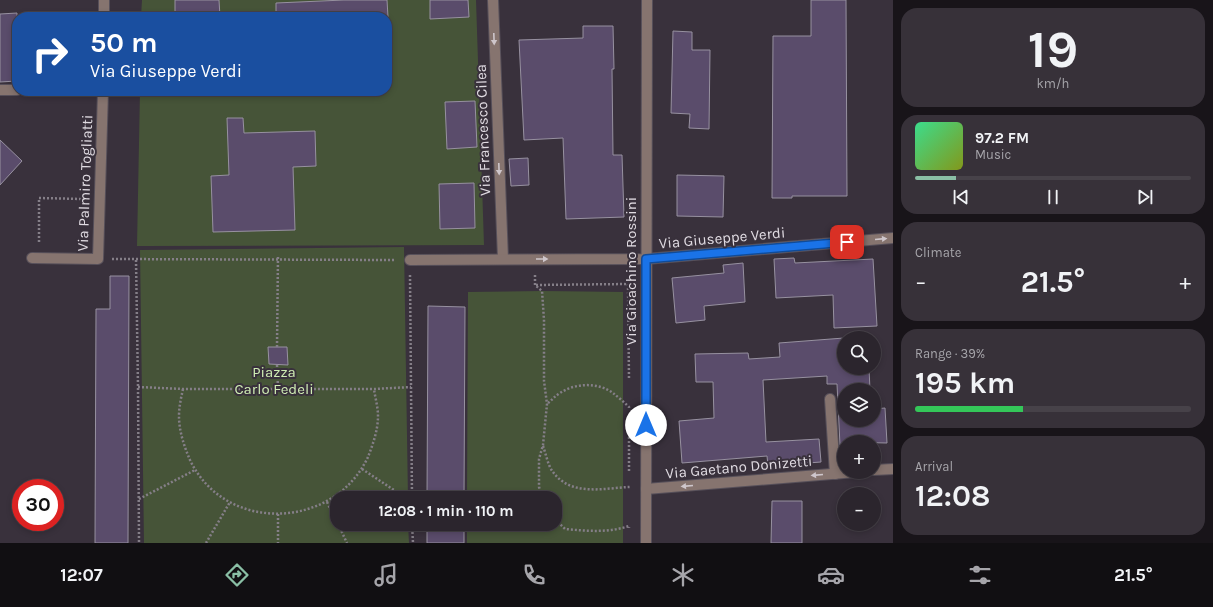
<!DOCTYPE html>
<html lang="en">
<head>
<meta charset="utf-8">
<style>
  :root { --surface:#2b252d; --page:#373139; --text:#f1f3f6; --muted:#a6a5aa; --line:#474249; --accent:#8abfa5 }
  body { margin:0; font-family:Karla,sans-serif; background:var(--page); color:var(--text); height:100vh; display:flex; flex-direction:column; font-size:15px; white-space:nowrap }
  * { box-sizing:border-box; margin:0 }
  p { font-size:13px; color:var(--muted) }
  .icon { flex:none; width:22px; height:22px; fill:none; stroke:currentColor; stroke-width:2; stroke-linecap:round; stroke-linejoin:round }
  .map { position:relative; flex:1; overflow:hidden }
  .details { display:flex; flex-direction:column; gap:8px; padding:8px; background:#181419; width:320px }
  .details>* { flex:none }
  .hud { position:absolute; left:12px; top:12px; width:380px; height:84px; border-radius:16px; box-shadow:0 2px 6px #0003,0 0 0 1px var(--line); background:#1a4fa0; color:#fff; overflow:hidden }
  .tools { position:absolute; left:837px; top:331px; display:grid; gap:8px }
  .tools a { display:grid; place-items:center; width:44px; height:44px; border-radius:50%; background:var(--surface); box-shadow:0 2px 6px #0003,0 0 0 1px var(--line); font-size:20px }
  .speed { position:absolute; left:12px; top:479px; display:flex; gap:8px; font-size:20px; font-weight:700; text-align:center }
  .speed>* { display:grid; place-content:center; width:52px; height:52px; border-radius:50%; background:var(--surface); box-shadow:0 2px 6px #0003,0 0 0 1px var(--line); line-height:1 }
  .speed .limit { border:6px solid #d22; background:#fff; color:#111 }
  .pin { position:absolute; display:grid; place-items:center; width:34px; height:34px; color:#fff; margin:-17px; border-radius:8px; box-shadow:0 2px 6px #0006 }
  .me { position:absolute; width:44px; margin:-22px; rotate:0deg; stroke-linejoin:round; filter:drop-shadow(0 0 3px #0008) }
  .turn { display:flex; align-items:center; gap:14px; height:84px; padding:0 12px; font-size:18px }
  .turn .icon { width:52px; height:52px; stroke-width:2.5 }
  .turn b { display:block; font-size:28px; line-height:34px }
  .big { font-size:30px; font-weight:700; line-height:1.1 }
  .details .card { flex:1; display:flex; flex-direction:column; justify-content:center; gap:6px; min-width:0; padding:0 14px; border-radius:16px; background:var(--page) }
  .details .dial { align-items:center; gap:0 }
  .dial b { font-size:52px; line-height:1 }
  .song { display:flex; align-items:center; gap:12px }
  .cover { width:48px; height:48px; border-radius:6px; background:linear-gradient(135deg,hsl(150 70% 55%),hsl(70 70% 35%)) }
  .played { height:4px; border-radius:2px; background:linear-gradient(90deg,var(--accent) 15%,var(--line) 15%) }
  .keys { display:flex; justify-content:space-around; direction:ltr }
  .heat { display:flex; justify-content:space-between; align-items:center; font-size:22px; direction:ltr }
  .charge { height:6px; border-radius:3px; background:linear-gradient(90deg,#34c759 39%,var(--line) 0) }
  .trip { position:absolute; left:330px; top:491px; width:232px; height:40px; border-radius:16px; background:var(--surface); box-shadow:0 2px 6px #0003,0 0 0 1px var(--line); font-weight:700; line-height:40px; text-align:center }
  .menu { display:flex; height:64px; justify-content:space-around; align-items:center; background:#110f12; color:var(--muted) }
  .menu .icon { width:28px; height:28px }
  .menu .on { color:var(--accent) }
  .menu b { font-size:18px; color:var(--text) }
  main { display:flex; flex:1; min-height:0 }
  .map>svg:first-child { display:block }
</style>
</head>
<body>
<main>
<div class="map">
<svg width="893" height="543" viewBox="0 0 893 543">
  <rect width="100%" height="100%" fill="#39313c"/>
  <g fill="#465438">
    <path d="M 142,0 L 476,0 L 484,245 L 137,246 L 140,91 L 387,91 L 387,17 L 141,17 Z"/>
    <path d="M 404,247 L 408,498 L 337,498 L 337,524 L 408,524 L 409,543 L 144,543 L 140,250 Z"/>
    <path d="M 542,291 L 623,292 L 623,543 L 467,543 L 467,524 L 555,524 L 555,498 L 467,498 L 468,292 Z"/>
  </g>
  <g fill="#5a4c6b" stroke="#9791a0">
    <path d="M 175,0 L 219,0 L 220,17 L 175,17 Z"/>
    <path d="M 344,0 L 387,0 L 388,17 L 276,17 L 276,3 Z"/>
    <path d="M 430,0 L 468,0 L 469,17 L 430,19 Z"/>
    <path d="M 811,0 L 846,0 L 847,196 L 792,196 L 792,198 L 772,198 L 773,36 L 811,36 Z"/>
    <path d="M 17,13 L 17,81 L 0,82 L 0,14 Z"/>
    <path d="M 583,26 L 613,26 L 614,69 L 612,69 L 613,155 L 622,155 L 624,217 L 566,219 L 563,138 L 524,140 L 519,40 L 583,38 Z"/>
    <path d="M 673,31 L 692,32 L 692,50 L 710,50 L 709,129 L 689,128 L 690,114 L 671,113 Z"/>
    <path d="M 475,101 L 477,147 L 447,149 L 445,102 Z"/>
    <path d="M 227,118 L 243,118 L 244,133 L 315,131 L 316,166 L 293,167 L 295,230 L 213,232 L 211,176 L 229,175 Z"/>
    <path d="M 0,140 L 22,161 L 0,185 Z"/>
    <path d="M 528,158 L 529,185 L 511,186 L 509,159 Z"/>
    <path d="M 677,175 L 724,176 L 723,217 L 677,216 Z"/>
    <path d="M 474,183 L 475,228 L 440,229 L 439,184 Z"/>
    <path d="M 794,258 L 795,263 L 873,259 L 877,326 L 834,328 L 833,295 L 776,298 L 774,259 Z"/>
    <path d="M 743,263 L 745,302 L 704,306 L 705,320 L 676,323 L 672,278 L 724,273 L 723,265 Z"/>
    <path d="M 110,276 L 129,276 L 128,543 L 95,543 L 96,309 L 110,309 Z"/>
    <path d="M 428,306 L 465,307 L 464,498 L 427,498 Z"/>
    <path d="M 844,338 L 844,368 L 869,368 L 870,390 L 844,390 L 844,420 L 874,420 L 874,409 L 885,408 L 887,443 L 844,442 L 844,445 L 840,445 L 837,384 L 827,384 L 827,376 L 763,380 L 766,442 L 819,439 L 821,462 L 768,466 L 767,456 L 682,463 L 679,421 L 714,418 L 713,382 L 696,382 L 695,354 L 748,353 L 749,359 L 780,357 L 779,343 Z"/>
    <path d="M 268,347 L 287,347 L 288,365 L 269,364 Z"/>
    <path d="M 772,501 L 802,501 L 802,543 L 771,543 Z"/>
    <rect x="427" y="524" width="37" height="19"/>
  </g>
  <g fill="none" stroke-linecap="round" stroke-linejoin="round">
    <defs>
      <g id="minor">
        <path d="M 493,0 L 503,259"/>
        <path d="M 104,17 L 104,0"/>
        <path d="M 0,90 L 17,90"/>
        <path d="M 32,258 L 98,259 L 103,91"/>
        <path d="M 410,260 L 646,259 L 893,238"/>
        <path d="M 830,399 L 835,474"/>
        <path d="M 874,470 L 893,469"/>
        <path d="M 646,489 L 856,472"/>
        <path d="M 646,543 L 647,0"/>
      </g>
    </defs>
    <use href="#minor" stroke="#57505a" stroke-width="12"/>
    <g stroke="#857f88" stroke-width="2.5" stroke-dasharray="2 2" stroke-linecap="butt">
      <path d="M 39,242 L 39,198 L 82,199 L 84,197"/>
      <path d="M 112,259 L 395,260"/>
      <path d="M 136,260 L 138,387 L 139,543"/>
      <path d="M 410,275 L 412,498"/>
      <path d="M 535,275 L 535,285 L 542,291 L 544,320 L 544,381 L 547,404 L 543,445 L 539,459 L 539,487 L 543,498"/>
      <path d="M 536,285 L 628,284 L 629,380"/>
      <path d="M 277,347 L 278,255"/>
      <path d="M 277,365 L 278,388"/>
      <path d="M 138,387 L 183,389 L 374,389 L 411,387"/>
      <path d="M 183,389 C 181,398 179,407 179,416 C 179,431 184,446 190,460 C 225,534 334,530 368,457 C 373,444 378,430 378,416 C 378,407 375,397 374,389"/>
      <path d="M 548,403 C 552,400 555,396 560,393 C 575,383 598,382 613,393 C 618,397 624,402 629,407 L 629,409"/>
      <path d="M 543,446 C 546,454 548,466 553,472 C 571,497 604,488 630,487"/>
      <path d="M 362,469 L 406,498"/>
      <path d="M 629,471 L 629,422"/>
      <path d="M 139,499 L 195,470"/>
      <path d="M 327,502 L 337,523"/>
      <path d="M 278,514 L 278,543"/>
      <path d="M 555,519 L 565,529 C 587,531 608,533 629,526 L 629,528"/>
      <path d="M 338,524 L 347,543"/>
      <path d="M 412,524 L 413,543"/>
      <path d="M 206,543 L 230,502"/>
    </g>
    <use href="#minor" stroke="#86746f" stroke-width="10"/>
  </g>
  <defs><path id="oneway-solid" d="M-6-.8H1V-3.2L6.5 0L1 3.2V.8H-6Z"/></defs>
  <g fill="#cec6cb">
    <use href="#oneway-solid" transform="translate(494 39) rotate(88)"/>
    <use href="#oneway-solid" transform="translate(499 169) rotate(88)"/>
    <use href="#oneway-solid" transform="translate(881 239) rotate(-5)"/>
    <use href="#oneway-solid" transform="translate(542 259)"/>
    <use href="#oneway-solid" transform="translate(817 475) rotate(175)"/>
    <use href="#oneway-solid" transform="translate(687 486) rotate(175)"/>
  </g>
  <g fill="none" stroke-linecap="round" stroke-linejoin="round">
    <defs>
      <path id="route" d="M 646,425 L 646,259 L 847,242"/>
    </defs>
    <use href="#route" stroke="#114b97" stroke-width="10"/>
    <use href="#route" stroke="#1a73e8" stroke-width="7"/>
  </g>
  <g text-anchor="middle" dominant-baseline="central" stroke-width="4" stroke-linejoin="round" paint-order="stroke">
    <g font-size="15" fill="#e0dbe2" stroke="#39313c">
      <text transform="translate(483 130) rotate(-92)">Via Francesco Cilea</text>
      <text transform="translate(85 183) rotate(-88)">Via Palmiro Togliatti</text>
      <text transform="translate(722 238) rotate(-5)">Via Giuseppe Verdi</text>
      <text transform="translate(631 271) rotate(-90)">Via Gioachino Rossini</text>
      <text transform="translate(739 467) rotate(-5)">Via Gaetano Donizetti</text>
    </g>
    <g font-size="15" fill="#d0eeb4" stroke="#39313c">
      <text x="274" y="372">Piazza<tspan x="274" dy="17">Carlo Fedeli</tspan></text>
    </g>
  </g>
</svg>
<div class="tools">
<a><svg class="icon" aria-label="search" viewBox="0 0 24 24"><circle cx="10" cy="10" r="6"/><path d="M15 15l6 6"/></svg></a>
<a><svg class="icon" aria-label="layers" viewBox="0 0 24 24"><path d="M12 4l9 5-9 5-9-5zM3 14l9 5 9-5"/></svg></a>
<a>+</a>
<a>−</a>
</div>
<div class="speed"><div class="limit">30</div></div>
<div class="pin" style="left:847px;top:242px;background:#d93025"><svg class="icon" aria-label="arrive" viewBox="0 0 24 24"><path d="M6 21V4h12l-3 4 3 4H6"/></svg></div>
<svg class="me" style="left:646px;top:425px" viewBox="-20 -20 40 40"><circle r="19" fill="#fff"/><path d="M0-13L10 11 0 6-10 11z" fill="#1a73e8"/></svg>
<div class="trip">12:08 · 1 min · 110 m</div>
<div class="hud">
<div class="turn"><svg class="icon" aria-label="right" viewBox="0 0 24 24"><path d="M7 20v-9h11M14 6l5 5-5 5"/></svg><div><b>50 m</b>Via Giuseppe Verdi</div></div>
</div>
</div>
<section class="details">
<div class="card dial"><b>19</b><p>km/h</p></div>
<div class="card">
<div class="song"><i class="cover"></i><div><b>97.2 FM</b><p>Music</p></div></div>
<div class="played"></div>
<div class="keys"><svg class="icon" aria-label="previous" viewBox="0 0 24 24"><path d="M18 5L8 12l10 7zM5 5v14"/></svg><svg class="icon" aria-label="pause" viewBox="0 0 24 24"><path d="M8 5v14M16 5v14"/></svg><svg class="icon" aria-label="next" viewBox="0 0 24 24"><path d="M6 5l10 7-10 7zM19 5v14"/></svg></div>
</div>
<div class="card"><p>Climate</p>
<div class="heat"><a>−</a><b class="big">21.5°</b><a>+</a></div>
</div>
<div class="card"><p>Range · 39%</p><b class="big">195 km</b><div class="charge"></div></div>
<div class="card"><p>Arrival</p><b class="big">12:08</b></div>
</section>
</main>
<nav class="menu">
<b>12:07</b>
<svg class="icon on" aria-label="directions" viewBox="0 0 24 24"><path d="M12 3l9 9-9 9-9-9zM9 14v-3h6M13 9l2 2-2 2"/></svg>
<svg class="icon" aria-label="music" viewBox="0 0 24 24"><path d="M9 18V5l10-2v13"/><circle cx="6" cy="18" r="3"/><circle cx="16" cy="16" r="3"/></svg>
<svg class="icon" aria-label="phone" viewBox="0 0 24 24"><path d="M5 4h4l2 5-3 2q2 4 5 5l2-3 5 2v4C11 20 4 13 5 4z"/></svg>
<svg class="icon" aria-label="climate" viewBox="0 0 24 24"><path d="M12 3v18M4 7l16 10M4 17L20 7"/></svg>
<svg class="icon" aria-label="car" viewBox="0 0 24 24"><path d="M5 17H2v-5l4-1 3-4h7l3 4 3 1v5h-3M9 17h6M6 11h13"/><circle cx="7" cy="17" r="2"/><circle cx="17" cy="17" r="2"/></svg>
<svg class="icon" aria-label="filters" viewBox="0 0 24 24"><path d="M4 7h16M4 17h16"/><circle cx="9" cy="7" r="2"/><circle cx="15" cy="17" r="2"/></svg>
<b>21.5°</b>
</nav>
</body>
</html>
